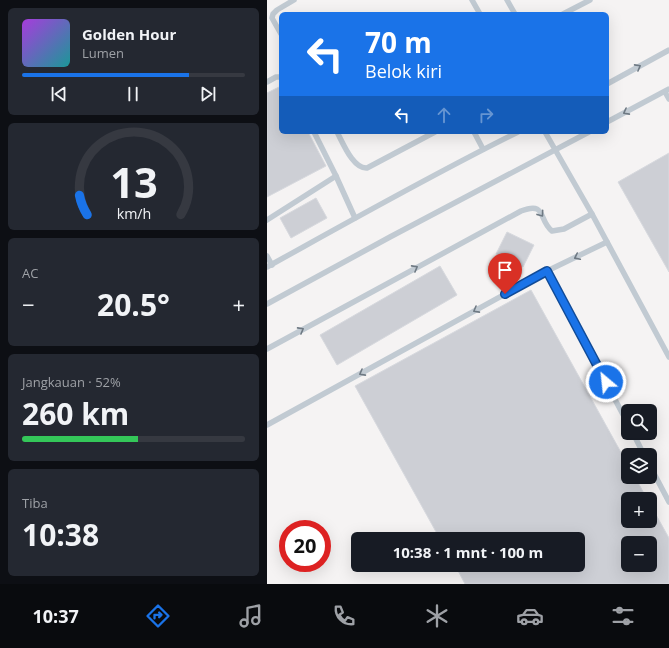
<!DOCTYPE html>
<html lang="id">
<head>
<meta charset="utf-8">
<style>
  :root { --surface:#171b24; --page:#242831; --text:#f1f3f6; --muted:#9ea1a6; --line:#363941; --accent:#1a73e8 }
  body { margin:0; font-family:"Open Sans",sans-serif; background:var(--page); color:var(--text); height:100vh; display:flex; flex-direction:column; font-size:15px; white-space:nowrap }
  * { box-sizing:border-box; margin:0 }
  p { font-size:13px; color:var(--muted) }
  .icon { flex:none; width:22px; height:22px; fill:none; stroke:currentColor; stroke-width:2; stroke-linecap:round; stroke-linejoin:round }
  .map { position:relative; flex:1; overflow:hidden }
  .sheet { display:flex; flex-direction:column; gap:8px; padding:8px; background:#0d0f14; width:267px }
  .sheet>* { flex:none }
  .top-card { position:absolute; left:12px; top:12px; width:330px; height:122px; border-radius:6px; box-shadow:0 4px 16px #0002; background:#1a73e8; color:#fff; overflow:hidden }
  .tools { position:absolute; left:354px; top:404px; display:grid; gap:8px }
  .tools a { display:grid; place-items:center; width:36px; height:36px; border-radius:6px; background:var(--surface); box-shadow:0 4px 16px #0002; font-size:20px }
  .speed { position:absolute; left:12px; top:520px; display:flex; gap:8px; font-size:20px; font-weight:700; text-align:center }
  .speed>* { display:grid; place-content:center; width:52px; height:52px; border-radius:50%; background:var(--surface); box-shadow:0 4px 16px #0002; line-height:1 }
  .speed .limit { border:6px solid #d22; background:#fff; color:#111 }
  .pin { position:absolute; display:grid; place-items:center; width:34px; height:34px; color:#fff; margin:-41px -17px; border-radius:50% 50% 50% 0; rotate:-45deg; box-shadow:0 0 4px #0007 }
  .pin .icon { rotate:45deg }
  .me { position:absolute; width:44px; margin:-22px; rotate:332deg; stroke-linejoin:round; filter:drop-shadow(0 0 3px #0008) }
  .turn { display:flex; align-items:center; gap:14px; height:84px; padding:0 20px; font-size:18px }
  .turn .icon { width:52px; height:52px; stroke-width:2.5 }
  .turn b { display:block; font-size:28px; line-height:34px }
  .lanes { display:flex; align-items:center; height:38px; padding:0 20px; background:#0003; justify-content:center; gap:20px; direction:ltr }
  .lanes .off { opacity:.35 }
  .big { font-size:30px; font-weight:700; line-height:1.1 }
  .sheet .tile { flex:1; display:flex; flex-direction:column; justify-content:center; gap:6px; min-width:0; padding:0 14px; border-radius:6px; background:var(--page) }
  .sheet .dial { align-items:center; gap:0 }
  .dial svg { height:104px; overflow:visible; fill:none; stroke:var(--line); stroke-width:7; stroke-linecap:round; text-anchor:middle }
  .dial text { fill:var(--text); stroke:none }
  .song { display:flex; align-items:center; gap:12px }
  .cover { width:48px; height:48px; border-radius:6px; background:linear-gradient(135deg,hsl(280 70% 55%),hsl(180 70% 35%)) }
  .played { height:4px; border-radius:2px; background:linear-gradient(90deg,var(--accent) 75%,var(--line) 75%) }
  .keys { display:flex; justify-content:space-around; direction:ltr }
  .heat { display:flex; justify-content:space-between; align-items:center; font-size:22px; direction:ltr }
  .charge { height:6px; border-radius:3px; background:linear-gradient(90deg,#34c759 52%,var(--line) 0) }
  .trip { position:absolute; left:84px; top:532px; width:234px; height:40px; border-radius:6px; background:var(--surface); box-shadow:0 4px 16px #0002; font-weight:700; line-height:40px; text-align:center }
  .menu { display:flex; height:64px; justify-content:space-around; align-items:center; background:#090b0e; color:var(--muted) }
  .menu .icon { width:28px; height:28px }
  .menu .current { color:var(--accent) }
  .menu b { font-size:18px; color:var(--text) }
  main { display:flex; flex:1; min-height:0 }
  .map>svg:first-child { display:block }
</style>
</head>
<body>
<main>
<section class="sheet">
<div class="tile">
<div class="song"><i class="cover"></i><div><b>Golden Hour</b><p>Lumen</p></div></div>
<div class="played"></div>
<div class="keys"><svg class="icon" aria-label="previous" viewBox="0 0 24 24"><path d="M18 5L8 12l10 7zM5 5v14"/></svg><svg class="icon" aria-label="pause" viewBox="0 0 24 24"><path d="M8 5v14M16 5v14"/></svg><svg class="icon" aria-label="next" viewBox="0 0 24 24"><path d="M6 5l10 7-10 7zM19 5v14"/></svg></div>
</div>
<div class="tile dial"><svg viewBox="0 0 100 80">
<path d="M14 69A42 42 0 1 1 86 69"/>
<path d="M14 69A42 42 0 0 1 8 54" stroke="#1a73e8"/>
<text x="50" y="56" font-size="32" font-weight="700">13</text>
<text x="50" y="72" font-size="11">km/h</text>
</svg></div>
<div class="tile"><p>AC</p>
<div class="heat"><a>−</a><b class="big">20.5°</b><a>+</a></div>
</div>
<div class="tile"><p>Jangkauan · 52%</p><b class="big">260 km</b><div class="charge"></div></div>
<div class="tile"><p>Tiba</p><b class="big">10:38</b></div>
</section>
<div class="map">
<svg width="402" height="584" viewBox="0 0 402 584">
  <rect width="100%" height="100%" fill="#f5f3f3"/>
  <g fill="#cdcfd5" stroke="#d7d9de" fill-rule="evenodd">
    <path d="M 14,86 L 14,132 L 41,132 L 59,166 L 0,197 L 0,93 Z"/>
    <path d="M 402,153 L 402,272 L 351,182 Z"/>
    <path d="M 49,198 L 60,218 L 24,238 L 13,218 Z"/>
    <path d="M 240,232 L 267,245 L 256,267 L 229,254 Z"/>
    <path d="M 173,266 L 190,295 L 70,365 L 53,335 Z"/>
    <path d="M 264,290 L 361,465 L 361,477 L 368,477 L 380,499 L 361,499 L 361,521 L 383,521 L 383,504 L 402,538 L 402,584 L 198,584 L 188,565 L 311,565 L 311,539 L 173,539 L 88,386 ZM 361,543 L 383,543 L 383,565 L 361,565 Z"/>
  </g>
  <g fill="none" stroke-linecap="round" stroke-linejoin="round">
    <g stroke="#c1cad2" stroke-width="5.5">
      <path d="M 205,0 L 213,14"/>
      <path d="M 240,0 L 248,14"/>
      <path d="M 296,14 L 323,0"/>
      <path d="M 14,34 L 5,18 L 6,14 L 10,10 L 27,0"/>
      <path d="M 0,82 L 9,77 L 14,77"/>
      <path d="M 340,84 L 402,50"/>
      <path d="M 398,92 L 402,99"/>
      <path d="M 340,122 L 402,89"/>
      <path d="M 47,132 L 69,176 L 88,218"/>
      <path d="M 70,132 C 76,143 86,169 100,168 L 168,132"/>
      <path d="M 207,132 L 216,149"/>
      <path d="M 278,132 L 325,214 L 402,357"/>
      <path d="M 0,220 L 69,176"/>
      <path d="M 0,256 L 5,265"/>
      <path d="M 0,267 C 83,221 166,174 251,132"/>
      <path d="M 280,271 L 361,424"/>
      <path d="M 0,304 L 123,237 L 322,132"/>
      <path d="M 0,349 L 254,211 C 280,201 271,220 285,231 L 297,229 L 325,214"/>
      <path d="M 0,425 L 280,271 L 340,242"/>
      <path d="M 366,433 L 377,455"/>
      <path d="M 383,466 L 402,502"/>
    </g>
  </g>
  <defs><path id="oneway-chevron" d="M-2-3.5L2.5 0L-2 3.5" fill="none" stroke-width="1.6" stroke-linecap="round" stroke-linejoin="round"/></defs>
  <g stroke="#6e7983">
    <use href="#oneway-chevron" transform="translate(371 67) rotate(-29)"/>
    <use href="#oneway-chevron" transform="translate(359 112) rotate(152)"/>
    <use href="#oneway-chevron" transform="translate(274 214) rotate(54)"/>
    <use href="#oneway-chevron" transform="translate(310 257) rotate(154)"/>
    <use href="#oneway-chevron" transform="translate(148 268) rotate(-29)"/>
    <use href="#oneway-chevron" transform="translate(209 310) rotate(151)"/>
    <use href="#oneway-chevron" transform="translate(34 330) rotate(-29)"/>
    <use href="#oneway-chevron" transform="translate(95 373) rotate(151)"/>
  </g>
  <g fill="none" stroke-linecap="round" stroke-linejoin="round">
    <defs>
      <path id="route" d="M 238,294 L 280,271 L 339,382"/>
    </defs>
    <use href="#route" stroke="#114b97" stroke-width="10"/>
    <use href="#route" stroke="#1a73e8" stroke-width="7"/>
  </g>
</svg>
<div class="tools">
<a><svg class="icon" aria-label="search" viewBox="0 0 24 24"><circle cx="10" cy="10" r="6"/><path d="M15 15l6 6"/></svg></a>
<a><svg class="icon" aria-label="layers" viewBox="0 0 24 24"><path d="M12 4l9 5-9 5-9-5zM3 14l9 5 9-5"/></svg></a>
<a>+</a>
<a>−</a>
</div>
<div class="speed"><div class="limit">20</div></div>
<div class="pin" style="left:238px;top:294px;background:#d93025"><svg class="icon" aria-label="arrive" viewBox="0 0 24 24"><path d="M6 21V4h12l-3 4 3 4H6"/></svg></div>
<svg class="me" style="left:339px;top:382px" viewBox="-20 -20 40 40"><circle r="17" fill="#1a73e8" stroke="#fff" stroke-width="3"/><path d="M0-11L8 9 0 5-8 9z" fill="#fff"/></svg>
<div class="trip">10:38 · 1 mnt · 100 m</div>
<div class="top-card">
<div class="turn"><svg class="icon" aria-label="left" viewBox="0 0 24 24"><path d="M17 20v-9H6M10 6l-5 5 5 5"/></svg><div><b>70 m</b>Belok kiri</div></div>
<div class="lanes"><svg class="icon" aria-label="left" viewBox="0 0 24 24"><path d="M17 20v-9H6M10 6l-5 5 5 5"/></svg><svg class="icon off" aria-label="ahead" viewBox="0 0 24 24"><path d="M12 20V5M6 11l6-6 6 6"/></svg><svg class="icon off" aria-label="right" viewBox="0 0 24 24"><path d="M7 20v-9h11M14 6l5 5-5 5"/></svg></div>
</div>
</div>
</main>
<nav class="menu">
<b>10:37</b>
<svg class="icon current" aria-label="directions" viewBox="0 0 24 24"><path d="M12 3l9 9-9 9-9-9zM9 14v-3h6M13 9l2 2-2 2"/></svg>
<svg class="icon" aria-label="music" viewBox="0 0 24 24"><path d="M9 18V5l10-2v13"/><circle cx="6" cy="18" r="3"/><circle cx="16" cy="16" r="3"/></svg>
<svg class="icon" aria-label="phone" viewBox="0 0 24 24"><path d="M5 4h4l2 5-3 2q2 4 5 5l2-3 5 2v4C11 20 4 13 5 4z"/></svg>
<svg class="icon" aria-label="climate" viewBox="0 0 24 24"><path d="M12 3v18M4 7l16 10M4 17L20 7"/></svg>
<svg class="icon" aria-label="car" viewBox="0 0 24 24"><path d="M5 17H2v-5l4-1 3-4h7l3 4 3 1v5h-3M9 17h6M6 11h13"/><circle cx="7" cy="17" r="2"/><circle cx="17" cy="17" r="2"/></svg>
<svg class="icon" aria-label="filters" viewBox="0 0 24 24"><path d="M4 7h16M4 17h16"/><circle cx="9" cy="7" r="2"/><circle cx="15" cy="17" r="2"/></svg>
</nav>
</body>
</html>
